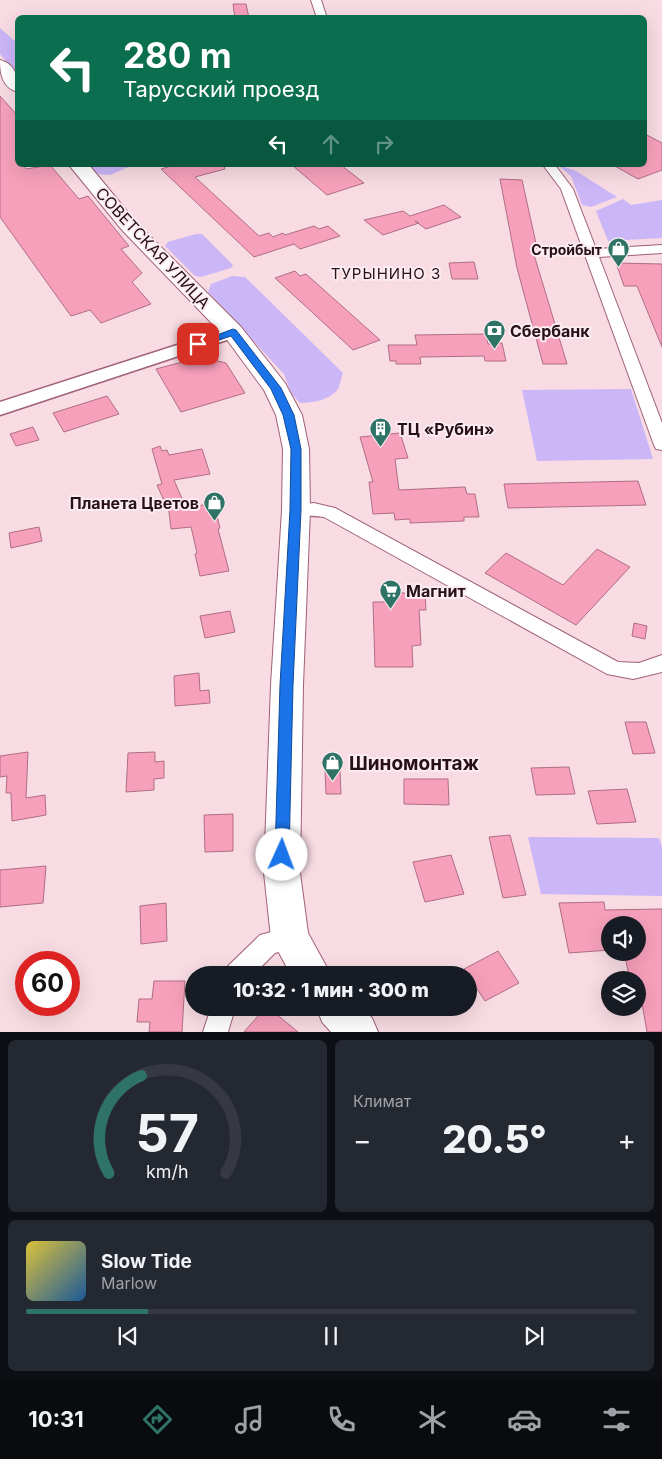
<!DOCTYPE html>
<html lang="ru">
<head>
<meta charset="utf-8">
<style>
  :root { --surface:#171b24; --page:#242831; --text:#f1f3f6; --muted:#9ea1a6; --line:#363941; --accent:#2e7366 }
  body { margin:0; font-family:Inter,sans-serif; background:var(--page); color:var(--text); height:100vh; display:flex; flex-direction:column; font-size:19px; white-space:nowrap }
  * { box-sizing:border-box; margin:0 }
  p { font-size:16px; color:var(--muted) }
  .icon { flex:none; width:28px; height:28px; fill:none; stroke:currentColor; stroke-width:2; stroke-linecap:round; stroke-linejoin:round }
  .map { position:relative; height:1032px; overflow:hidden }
  .drawer { display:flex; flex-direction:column; gap:8px; padding:8px; background:#0d0f14; flex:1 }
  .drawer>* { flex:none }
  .hud { position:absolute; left:15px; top:15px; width:632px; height:152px; border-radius:8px; box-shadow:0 5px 20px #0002; background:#0b6e4f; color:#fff; overflow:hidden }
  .controls { position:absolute; left:601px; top:916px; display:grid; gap:10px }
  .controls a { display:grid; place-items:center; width:45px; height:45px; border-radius:50%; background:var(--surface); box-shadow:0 5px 20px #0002; font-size:25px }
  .speed { position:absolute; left:15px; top:951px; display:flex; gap:10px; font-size:25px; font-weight:700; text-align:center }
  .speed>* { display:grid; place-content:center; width:65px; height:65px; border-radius:50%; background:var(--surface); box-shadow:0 5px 20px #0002; line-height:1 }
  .speed .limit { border:8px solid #d22; background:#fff; color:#111 }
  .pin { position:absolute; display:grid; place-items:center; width:42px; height:42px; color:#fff; margin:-21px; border-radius:10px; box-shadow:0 2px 8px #0006 }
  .me { position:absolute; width:55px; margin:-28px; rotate:2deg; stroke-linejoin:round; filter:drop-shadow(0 0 4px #0008) }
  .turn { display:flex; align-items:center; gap:18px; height:105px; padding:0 25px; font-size:22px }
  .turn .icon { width:65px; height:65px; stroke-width:2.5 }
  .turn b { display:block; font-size:35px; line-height:42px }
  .lanes { display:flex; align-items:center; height:48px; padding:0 25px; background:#0003; justify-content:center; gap:25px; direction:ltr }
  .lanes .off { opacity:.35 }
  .big { font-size:38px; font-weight:800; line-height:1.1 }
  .drawer .widget { flex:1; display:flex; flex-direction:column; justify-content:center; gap:8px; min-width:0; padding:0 18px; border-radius:8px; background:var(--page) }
  .drawer .dial { align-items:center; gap:0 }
  .dial svg { height:130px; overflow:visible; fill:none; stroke:var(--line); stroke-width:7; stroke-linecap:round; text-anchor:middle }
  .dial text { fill:var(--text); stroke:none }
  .song { display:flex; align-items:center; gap:15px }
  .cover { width:60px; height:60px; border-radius:8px; background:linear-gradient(135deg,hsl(50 70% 55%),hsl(210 70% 35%)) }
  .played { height:5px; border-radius:2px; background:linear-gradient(90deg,var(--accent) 20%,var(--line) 20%) }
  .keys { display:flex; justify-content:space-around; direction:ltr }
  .heat { display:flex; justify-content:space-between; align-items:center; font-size:28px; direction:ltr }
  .drawer .tiles { flex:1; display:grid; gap:8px; grid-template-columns:1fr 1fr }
  .widget:last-child { grid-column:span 2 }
  .trip { position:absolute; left:185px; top:966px; width:292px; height:50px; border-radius:25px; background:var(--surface); box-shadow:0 5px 20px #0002; font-weight:800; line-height:50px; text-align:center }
  .tab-bar { display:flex; height:80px; justify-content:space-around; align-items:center; background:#090b0e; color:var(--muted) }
  .tab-bar .icon { width:35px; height:35px }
  .tab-bar .on { color:var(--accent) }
  .tab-bar b { font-size:22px; color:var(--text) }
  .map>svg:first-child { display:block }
</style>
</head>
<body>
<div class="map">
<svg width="662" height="1032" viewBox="0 0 662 1032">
  <rect width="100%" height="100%" fill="#f8dbe3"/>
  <g fill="#cbb6f8">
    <path d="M 0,28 L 17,43 L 17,75 L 0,54 Z"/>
    <path d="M 90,165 L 133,165 L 110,175 L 96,174 Z"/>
    <path d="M 558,165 L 576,171 L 617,197 L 591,207 L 582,205 L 571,176 Z"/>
    <path d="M 623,199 L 631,205 L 662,200 L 662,238 L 608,241 L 596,211 Z"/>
    <path d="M 196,234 L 202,234 L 233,265 L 231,268 L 201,277 L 195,276 L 165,246 L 168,242 Z"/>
    <path d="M 232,276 L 245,277 L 343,373 C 341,378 340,385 338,389 C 330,400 313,403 300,403 L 291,393 L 284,374 L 208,292 L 211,284 Z"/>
    <path d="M 631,389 L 653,459 L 537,461 L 522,390 Z"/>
    <path d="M 528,837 L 659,838 L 662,847 L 662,896 L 541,894 Z"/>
  </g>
  <g fill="#f7a0bc" stroke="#af6e83">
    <path d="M 233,4 L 246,4 L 249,18 L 235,18 Z"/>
    <path d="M 0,96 L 18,116 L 18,165 L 23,165 L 26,169 L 50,165 L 79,199 L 88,196 L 129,246 L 121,249 L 142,273 L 132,282 L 151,304 L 101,323 L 90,310 L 71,316 L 0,217 Z"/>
    <path d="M 645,134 L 662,143 L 662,170 L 638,179 L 613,165 L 645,165 Z"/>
    <path d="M 175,165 L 224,165 L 225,169 L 195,177 L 259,236 L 269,233 L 273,237 L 283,233 L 285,235 L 314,226 L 319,229 L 328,226 L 340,236 L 300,249 L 294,244 L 254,257 L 161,169 Z"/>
    <path d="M 292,165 L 341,165 L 364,183 L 327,195 Z"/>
    <path d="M 500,179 L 522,180 L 537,248 L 532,248 L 567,364 L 543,364 L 517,268 Z"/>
    <path d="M 444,205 L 461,217 L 426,229 L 415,221 L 419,223 L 383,235 L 364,220 L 403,211 L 410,216 Z"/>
    <path d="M 474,262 L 478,279 L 452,279 L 449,263 Z"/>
    <path d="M 616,263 L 662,264 L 662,347 L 637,286 L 624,286 Z"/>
    <path d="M 295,271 L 300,276 L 306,274 L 380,340 L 353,350 L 275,278 Z"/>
    <path d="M 486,334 L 488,344 L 502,343 L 506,361 L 485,361 L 484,356 L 420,357 L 421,364 L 396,364 L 396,361 L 390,361 L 388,345 L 417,345 L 415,335 Z"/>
    <path d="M 201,357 L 226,363 L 245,393 L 181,412 L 156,369 Z"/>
    <path d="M 107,396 L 119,414 L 64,432 L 53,413 Z"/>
    <path d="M 33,427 L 39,440 L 16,446 L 10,434 Z"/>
    <path d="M 400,433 L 408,458 L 395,459 L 399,490 L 465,487 L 467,494 L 475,494 L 479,517 L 464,517 L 464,521 L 410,523 L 410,519 L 395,520 L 394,513 L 373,514 L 369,482 L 373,482 L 360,437 Z"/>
    <path d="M 160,446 L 162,451 L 167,450 L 169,455 L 202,449 L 210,474 L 174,480 L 186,508 L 214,503 L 220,528 L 218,529 L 229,571 L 200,576 L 195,554 L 197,553 L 191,527 L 171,529 L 169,512 L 157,485 L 162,484 L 152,449 Z"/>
    <path d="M 638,481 L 646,505 L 508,508 L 504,484 Z"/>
    <path d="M 39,527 L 42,541 L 11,548 L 9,533 Z"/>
    <path d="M 597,549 L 630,567 L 576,625 L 485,573 L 506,553 L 563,585 Z"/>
    <path d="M 391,593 L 425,593 L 426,610 L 419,610 L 421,645 L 412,646 L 413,667 L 375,667 L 373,602 L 392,602 Z"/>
    <path d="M 230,611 L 235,632 L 205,638 L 200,616 Z"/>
    <path d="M 634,623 L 647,626 L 645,639 L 632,636 Z"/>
    <path d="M 199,673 L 200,691 L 209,690 L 210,703 L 175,706 L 174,676 Z"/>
    <path d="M 625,722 L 646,722 L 655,753 L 633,754 Z"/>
    <path d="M 28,752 L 26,798 L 45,795 L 46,815 L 12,821 L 11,793 L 6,793 L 7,776 L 0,777 L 0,756 Z"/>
    <path d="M 155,752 L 155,762 L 164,761 L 164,778 L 154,779 L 154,790 L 126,792 L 128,753 Z"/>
    <path d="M 569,767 L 575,794 L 536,795 L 531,768 Z"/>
    <path d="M 325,771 L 340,771 L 341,794 L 326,794 Z"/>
    <path d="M 404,779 L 448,779 L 449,805 L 404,804 Z"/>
    <path d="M 627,789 L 636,822 L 597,824 L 588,791 Z"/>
    <path d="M 233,814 L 233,851 L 205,852 L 204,815 Z"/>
    <path d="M 510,835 L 526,895 L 503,898 L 489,837 Z"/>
    <path d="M 451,855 L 464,894 L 425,902 L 413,862 Z"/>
    <path d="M 46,866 L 43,903 L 0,907 L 0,870 Z"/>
    <path d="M 604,902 L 605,910 L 662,909 L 662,1032 L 647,1032 L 642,1003 L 638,1003 L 638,980 L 630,980 L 624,952 L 638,952 L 638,925 L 610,925 L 610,950 L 569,953 L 559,903 Z"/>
    <path d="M 166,903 L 167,941 L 141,944 L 140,906 Z"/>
    <path d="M 498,951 L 519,983 L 485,1001 L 464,969 Z"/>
    <path d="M 154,981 L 185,981 L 182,1032 L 149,1032 L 150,1022 L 137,1022 L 139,999 L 152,999 Z"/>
    <path d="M 265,1008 L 269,1008 L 298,1032 L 244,1032 Z"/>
  </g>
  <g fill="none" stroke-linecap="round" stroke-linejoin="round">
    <defs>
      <g id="minor">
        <path d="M 311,0 L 321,0 L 327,18 L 317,18 Z"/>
        <path d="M 543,165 L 555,165 L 573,189 L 596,249 L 662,245 L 662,253 L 599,257 L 662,423 L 662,450 L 656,449 L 654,445 L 561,189 Z"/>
        <path d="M 314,503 L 335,508 L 618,662 L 639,663 L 662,655 L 662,672 L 633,679 L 607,674 L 324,517 C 313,515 301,517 290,514 L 287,510 L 290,506 Z"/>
        <path d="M 290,927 L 298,930 L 302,938 L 298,946 L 275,953 L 253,975 L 224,975 L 227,967 L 260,935 Z"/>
        <path d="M 211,1008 L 235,1008 L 228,1032 L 203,1032 Z"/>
      </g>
      <path id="tertiary" d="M 233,327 L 239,328 L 242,332 L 239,336 L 0,415 L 0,402 Z"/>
      <g id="primary">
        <path d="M 0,60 C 16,64 18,78 18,92 C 2,88 0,73 0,60 Z"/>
        <path d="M 69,165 L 89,165 L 136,222 L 241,327 L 285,383 L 302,415 L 309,449 L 310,510 L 303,685 L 300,873 L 308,933 L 331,975 L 291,975 L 271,938 L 264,873 L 271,685 L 282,510 L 283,449 L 276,415 L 264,390 L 225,337 L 122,230 Z"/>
        <path d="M 317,1008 L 362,1008 L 372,1018 L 378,1032 L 331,1032 L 322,1022 Z"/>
      </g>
    </defs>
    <use href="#minor" stroke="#a06175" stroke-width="2"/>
    <use href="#tertiary" stroke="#a06175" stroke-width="3"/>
    <use href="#primary" stroke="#a06175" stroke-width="2"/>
    <use href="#minor" fill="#fff" fill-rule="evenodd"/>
    <use href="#tertiary" fill="#fff" fill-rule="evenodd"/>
    <use href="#primary" fill="#fff" fill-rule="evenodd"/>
  </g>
  <path fill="#1a73e8" stroke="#114b97" d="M 233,329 L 236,330 L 281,388 L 294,415 L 301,449 L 301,510 L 293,685 L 289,855 L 287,859 L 282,861 L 277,859 L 275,855 L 280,685 L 290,510 L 291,449 L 283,415 L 271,389 L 231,336 L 198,347 L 193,344 Z"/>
  <defs>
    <symbol id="shop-pin" viewBox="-11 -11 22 30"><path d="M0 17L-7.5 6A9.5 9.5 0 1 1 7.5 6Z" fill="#2e7366" stroke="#fbecf0"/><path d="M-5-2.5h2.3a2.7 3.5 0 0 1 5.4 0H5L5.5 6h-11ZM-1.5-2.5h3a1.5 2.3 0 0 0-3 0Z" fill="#fff"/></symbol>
    <symbol id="bank-pin" viewBox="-11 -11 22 30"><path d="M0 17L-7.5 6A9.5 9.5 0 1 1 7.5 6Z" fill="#2e7366" stroke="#fbecf0"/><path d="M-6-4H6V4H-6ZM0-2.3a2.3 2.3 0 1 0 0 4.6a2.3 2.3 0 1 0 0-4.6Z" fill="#fff"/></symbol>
    <symbol id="building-pin" viewBox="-11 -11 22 30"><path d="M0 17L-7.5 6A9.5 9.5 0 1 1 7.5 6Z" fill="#2e7366" stroke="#fbecf0"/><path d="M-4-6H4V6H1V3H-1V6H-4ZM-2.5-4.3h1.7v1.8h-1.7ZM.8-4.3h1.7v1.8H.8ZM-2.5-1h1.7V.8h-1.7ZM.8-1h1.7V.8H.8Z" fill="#fff"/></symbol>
    <symbol id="supermarket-pin" viewBox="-11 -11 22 30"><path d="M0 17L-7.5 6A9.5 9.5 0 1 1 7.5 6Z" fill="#2e7366" stroke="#fbecf0"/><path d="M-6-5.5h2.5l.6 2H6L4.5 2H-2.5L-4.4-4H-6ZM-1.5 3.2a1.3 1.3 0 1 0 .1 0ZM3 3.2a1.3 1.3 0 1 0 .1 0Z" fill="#fff"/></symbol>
  </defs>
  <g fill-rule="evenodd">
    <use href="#shop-pin" x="606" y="236" width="25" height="34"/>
    <use href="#bank-pin" x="482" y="318" width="25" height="34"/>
    <use href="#building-pin" x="368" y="416" width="25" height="34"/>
    <use href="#shop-pin" x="202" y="490" width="25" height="34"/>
    <use href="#supermarket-pin" x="378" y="578" width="25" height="34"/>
    <use href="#shop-pin" x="320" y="750" width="25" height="34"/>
  </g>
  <g text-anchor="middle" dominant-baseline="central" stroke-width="4" stroke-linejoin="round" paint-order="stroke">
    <g font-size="14" font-weight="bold" fill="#280f18" stroke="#fbecf0" text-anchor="end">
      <text x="602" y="249">Стройбыт</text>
    </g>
    <g font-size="15" letter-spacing="1" fill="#280f18" stroke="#fbecf0">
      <text x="386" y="273">ТУРЫНИНО 3</text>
    </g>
    <g font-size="16" fill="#280f18" stroke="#fbecf0">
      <text transform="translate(153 248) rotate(47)">СОВЕТСКАЯ УЛИЦА</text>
    </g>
    <g font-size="16" font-weight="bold" fill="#280f18" stroke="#fbecf0" text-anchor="start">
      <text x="510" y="331">Сбербанк</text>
      <text x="397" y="429">ТЦ «Рубин»</text>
      <text x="199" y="503" text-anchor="end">Планета Цветов</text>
      <text x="406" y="591">Магнит</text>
    </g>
    <g font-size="19" font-weight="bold" fill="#280f18" stroke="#fbecf0" text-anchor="start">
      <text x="349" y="763">Шиномонтаж</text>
    </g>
  </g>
</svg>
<div class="controls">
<a><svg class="icon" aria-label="sound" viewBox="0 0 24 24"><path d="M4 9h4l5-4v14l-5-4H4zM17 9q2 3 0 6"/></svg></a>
<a><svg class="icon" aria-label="layers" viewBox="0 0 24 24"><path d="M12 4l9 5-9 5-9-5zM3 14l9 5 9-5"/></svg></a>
</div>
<div class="speed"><div class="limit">60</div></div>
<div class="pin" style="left:198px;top:344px;background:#d93025"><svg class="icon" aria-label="arrive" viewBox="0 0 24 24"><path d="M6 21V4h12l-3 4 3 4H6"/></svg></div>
<svg class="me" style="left:282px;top:855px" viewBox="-20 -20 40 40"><circle r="19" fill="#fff"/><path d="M0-13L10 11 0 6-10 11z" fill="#1a73e8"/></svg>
<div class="trip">10:32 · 1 мин · 300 m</div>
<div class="hud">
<div class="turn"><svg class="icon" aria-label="left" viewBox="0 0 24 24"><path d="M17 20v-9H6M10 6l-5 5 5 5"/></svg><div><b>280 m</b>Тарусский проезд</div></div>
<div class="lanes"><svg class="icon" aria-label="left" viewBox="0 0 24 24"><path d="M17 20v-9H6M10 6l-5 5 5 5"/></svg><svg class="icon off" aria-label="ahead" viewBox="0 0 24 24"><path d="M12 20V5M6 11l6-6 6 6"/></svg><svg class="icon off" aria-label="right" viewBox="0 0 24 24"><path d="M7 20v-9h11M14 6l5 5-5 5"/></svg></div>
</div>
</div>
<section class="drawer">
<div class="tiles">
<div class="widget dial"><svg viewBox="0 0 100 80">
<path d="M14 69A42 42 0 1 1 86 69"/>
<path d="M14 69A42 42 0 0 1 34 9" stroke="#2e7366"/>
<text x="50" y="56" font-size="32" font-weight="700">57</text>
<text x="50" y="72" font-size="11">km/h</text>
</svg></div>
<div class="widget"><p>Климат</p>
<div class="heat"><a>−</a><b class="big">20.5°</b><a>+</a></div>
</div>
<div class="widget">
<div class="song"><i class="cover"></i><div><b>Slow Tide</b><p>Marlow</p></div></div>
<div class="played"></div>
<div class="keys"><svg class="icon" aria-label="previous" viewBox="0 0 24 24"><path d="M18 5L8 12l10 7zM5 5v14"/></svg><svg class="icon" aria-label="pause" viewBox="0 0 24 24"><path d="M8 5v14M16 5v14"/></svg><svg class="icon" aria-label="next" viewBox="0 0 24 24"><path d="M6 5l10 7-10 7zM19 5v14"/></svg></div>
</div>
</div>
</section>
<nav class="tab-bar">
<b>10:31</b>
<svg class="icon on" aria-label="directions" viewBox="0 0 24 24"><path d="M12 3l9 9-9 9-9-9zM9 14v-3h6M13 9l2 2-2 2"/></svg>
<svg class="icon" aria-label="music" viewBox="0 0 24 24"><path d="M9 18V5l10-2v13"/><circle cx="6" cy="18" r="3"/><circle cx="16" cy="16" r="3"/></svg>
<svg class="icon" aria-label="phone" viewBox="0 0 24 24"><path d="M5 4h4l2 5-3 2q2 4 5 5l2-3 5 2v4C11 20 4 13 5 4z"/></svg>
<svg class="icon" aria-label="climate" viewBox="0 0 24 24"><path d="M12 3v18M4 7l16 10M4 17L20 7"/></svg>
<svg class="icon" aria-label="car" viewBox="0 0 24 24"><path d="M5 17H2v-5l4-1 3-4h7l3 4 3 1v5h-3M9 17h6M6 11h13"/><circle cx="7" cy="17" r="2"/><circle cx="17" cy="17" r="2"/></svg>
<svg class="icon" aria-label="filters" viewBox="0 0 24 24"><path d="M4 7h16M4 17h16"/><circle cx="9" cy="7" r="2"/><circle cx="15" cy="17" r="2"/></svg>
</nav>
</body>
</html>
